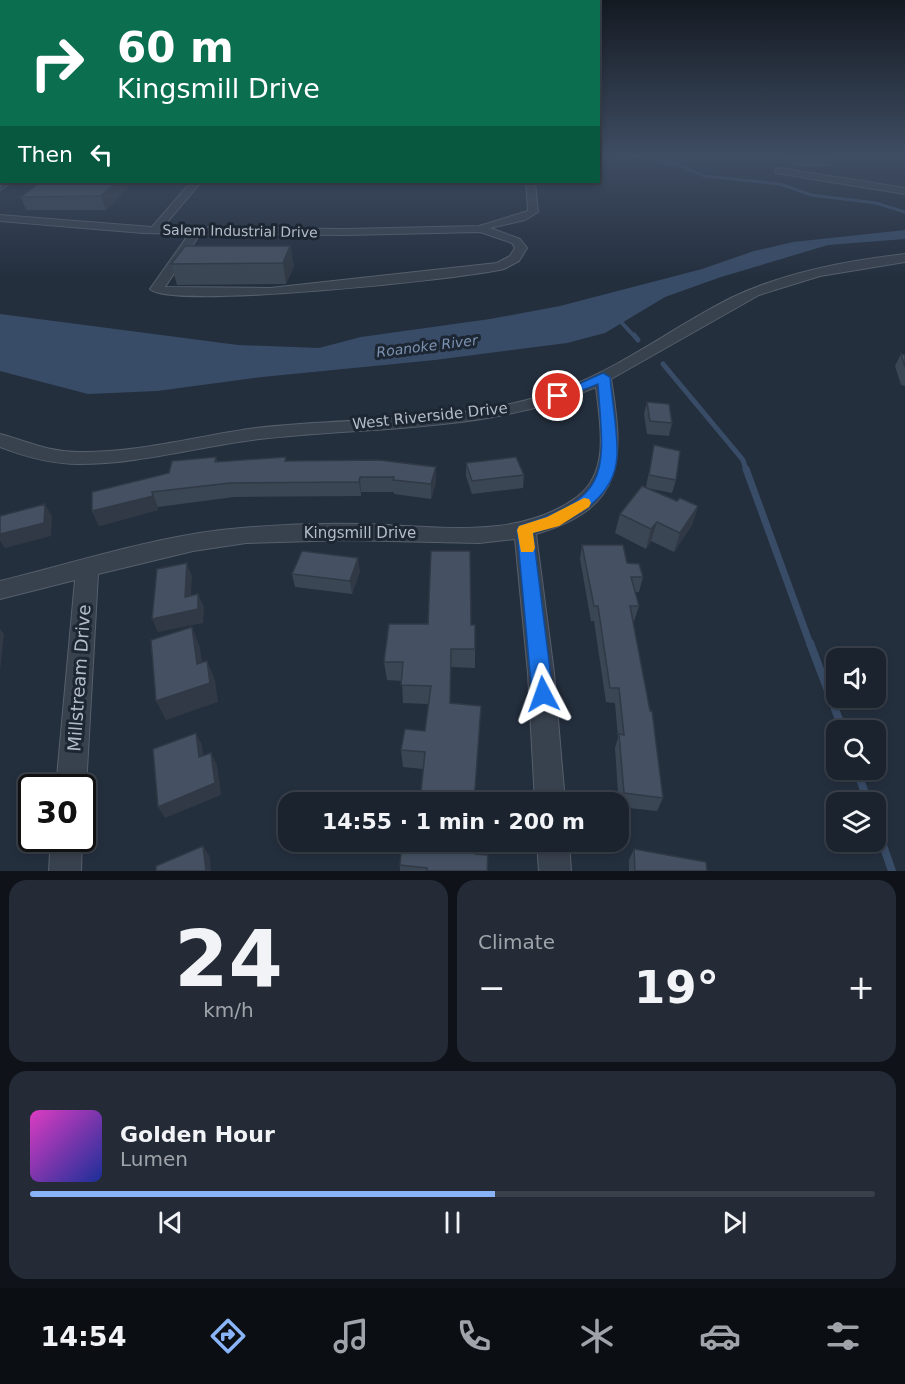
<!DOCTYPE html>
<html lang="en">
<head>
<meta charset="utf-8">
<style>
  :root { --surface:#1b232e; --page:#242b36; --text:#f1f3f6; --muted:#a0a4aa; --line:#39404a; --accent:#8ab4f8 }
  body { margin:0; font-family:"DejaVu Sans",sans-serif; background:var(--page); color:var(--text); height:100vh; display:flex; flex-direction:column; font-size:22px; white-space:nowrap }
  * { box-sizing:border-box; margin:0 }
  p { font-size:20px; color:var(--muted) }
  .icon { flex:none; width:33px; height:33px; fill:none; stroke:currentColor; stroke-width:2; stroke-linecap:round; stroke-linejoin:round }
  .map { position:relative; height:871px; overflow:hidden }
  .side { display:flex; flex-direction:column; gap:9px; padding:9px; background:#0f1319; flex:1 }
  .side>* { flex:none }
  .guide { position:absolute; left:0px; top:0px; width:600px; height:183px; box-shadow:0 3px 9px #0003,0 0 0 2px var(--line); background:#0b6e4f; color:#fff; overflow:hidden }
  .buttons { position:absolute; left:826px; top:648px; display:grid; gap:12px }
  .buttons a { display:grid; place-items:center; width:60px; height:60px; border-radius:12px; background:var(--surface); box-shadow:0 3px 9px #0003,0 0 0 2px var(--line); font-size:30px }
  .speed { position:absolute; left:18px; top:774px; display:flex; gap:12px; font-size:30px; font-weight:700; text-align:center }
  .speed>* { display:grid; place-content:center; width:78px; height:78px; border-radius:50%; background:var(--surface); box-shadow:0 3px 9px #0003,0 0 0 2px var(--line); line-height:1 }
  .speed .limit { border:3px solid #111; border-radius:9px; background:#fff; color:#111 }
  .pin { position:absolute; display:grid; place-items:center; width:51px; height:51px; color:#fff; margin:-26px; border:3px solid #fff; border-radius:50%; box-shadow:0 2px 6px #0007 }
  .me { position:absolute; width:66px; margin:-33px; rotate:356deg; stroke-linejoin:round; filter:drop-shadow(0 0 4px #0008) }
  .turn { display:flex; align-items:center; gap:21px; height:126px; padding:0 18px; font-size:27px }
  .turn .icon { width:78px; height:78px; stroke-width:2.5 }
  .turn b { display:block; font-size:42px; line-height:51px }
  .then { display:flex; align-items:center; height:57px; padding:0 18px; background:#0003; gap:12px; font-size:22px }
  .big { font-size:45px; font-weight:700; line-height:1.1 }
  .side .card { flex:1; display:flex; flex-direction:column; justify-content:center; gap:9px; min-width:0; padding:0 21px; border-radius:18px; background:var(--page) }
  .side .dial { align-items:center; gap:0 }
  .dial b { font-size:78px; line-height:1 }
  .song { display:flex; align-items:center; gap:18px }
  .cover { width:72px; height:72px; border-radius:9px; background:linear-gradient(135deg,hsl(310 70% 55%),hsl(230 70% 35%)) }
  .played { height:6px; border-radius:3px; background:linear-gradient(90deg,var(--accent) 55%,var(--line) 55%) }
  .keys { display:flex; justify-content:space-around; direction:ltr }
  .heat { display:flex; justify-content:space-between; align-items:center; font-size:33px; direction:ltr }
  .side .tiles { flex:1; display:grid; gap:9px; grid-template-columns:1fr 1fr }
  .card:last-child { grid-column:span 2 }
  .trip { position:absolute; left:278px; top:792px; width:351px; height:60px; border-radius:18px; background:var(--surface); box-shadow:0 3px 9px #0003,0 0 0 2px var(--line); font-weight:700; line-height:60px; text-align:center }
  .tab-bar { display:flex; height:96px; justify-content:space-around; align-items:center; background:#0b0e12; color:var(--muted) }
  .tab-bar .icon { width:42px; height:42px }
  .tab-bar .selected { color:var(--accent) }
  .tab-bar b { font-size:27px; color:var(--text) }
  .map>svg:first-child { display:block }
</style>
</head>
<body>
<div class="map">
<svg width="905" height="871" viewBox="0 0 905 871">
  <rect width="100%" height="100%" fill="#242f3e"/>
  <path fill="#394c67" d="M 905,230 L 905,239 L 828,245 L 721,277 L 665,297 L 605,333 L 567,343 L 435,360 L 262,377 L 157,391 L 88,394 L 0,371 L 0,314 L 238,345 L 319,348 L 361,337 L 490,319 L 560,306 L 702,269 L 754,251 L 793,242 Z"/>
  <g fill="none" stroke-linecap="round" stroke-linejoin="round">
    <path stroke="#394c67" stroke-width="3" d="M 632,156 L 679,165 L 704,176 L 780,184 L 811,195 L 876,203 L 905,212"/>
    <path stroke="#394c67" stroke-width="4" d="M 614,320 L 621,322 L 635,337"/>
    <g stroke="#394c67" stroke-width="5">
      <path d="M 634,335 L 638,340"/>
      <path d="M 663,364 L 743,460 L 746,470"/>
    </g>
    <path stroke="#394c67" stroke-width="7" d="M 746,469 L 810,644"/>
    <g stroke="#394c67" stroke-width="8">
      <path d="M 810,643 L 843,730"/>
      <path d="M 857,770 L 868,802"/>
      <path d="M 876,825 L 892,871"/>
    </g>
    <defs>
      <g id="minor">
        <path d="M 779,168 L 905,188 L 905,194 L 776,173 L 776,169 Z"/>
        <path d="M 2,182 L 13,182 L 0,190 Z"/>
        <path d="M 191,182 L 201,182 L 163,227 L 345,229 L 479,226 L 528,211 L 526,182 L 535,182 L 538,212 L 525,220 L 490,228 L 520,239 L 527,248 L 519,261 L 504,269 C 463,279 171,310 150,289 L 189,234 L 143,233 L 0,221 L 0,215 L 152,227 ZM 480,232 L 512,243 L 515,248 L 510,256 L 497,263 L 270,288 L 165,287 L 200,234 L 345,235 Z"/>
        <path d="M 905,254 L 905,262 L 820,276 L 759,295 L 611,379 C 624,459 626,508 536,534 L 554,673 L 565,802 L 535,802 L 528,673 L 515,539 L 479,543 L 346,540 L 246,543 L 193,551 L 98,574 L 86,788 L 82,796 L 82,788 L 56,788 L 75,580 L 0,599 L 0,581 C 73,563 147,539 221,530 C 267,525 314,523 361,524 C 432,525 516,542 577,497 C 611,472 600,422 596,387 C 490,433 373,426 260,439 C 200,446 140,464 79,464 C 51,464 26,457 0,447 L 0,434 C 30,442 45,451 78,452 C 138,453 197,436 256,428 C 358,416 467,425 565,388 C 624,366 675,326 731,298 C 785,272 846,261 905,254 Z"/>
        <path d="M 51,838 L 82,837 L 81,871 L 49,871 Z"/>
        <path d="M 537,842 L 569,842 L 571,871 L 539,871 Z"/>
      </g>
    </defs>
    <use href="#minor" stroke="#565f6c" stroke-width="2"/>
    <use href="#minor" fill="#38414e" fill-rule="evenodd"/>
  </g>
  <g fill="#3b4654">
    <path d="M 780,156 L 833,156 L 830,167 L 796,167 Z"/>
    <path d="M 41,182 L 126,182 L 128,188 L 106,210 L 26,210 L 21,197 Z"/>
    <path d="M 290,246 L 294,266 L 286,284 L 177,285 L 171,264 Z"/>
    <path d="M 901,354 L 905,355 L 905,386 L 901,385 L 895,366 Z"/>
    <path d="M 647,402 L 672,423 L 669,436 L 647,434 L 644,414 Z"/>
    <path d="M 654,445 L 676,480 L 672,493 L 647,488 L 677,501 L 698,506 L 692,525 L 674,552 L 651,541 L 646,549 L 615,533 L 620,514 L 646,487 Z"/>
    <path d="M 216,457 L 217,462 L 286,457 L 286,461 L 436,467 L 436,482 L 431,499 L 394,494 L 394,492 L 361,492 L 361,496 L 234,497 L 158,507 L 158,510 L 99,526 L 92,511 L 169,473 Z"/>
    <path d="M 466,463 L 524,475 L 523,488 L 472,494 L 466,476 Z"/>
    <path d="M 582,545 L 627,563 L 643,577 L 639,592 L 635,592 L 639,606 L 634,621 L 633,621 L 663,798 L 657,811 L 619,807 L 615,748 L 618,738 L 615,703 L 606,702 L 594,621 L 591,621 L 580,559 Z"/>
    <path d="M 360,571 L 352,594 L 295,587 L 292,574 Z"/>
    <path d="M 471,625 L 475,649 L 475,668 L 451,667 L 450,703 L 480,724 L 474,802 L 420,802 L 423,769 L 403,767 L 401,750 L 425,731 L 428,704 L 403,703 L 402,681 L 387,680 L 384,662 Z"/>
    <path d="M 634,849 L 707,871 L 629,871 L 629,860 Z"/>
    <path d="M 475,854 L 487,871 L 400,871 L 400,865 Z"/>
  </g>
  <g fill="#303945">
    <path d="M 116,182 L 126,182 L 128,188 L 106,210 L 101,196 Z"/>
    <path d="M 290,246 L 294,266 L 286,284 L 283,263 Z"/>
    <path d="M 436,467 L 436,482 L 431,499 L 431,484 Z"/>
    <path d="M 360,477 L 361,492 L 361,496 L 359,482 Z"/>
    <path d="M 152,492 L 158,507 L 158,510 L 99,526 L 92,511 Z"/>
    <path d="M 45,504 L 52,517 L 51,536 L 5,548 L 0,541 L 0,534 Z"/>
    <path d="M 698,506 L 692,525 L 674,552 L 680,533 Z"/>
    <path d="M 657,522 L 651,541 L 646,549 L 651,529 Z"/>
    <path d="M 358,558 L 360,571 L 352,594 L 350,581 Z"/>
    <path d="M 187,563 L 192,576 L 190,610 L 185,597 Z"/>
    <path d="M 198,594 L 204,607 L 203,623 L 158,632 L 152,619 Z"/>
    <path d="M 192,627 L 200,647 L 205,683 L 197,664 Z"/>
    <path d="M 0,629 L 4,634 L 0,671 Z"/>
    <path d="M 207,661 L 215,680 L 218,702 L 166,720 L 156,701 Z"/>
    <path d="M 196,733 L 202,745 L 205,769 L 199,757 Z"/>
    <path d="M 211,753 L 217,765 L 221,795 L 165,818 L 158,807 Z"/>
    <path d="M 203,846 L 210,857 L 211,871 L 206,871 Z"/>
  </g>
  <g fill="#455162" stroke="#303945" stroke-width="1.5">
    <path d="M 41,182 L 116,182 L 101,196 L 21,197 Z"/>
    <path d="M 185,246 L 290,246 L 283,263 L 171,264 Z"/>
    <path d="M 901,354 L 905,355 L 905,367 Z"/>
    <path d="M 647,402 L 669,404 L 672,423 L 650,421 Z"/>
    <path d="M 654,445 L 680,451 L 676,480 L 649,475 Z"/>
    <path d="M 216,457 L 215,462 L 286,457 L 285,461 L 379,460 L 436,467 L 431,484 L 393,480 L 394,477 L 360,477 L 359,482 L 230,483 L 152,492 L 153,496 L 92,511 L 92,492 L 169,473 L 172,461 Z"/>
    <path d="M 516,457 L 524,475 L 472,481 L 466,463 Z"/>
    <path d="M 642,486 L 677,501 L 680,498 L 698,506 L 680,533 L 657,522 L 651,529 L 620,514 Z"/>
    <path d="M 45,504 L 44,523 L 0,534 L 0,516 Z"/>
    <path d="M 582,545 L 623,545 L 627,563 L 639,564 L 643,577 L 631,577 L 639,606 L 630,606 L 650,711 L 652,711 L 663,798 L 624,793 L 619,734 L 624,735 L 619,688 L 610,688 L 598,606 L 594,606 Z"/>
    <path d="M 302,551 L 358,558 L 350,581 L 292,574 Z"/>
    <path d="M 431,551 L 470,551 L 471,625 L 475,625 L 475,649 L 451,649 L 450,703 L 481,706 L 474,802 L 420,802 L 425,752 L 401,750 L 405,729 L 425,731 L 431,686 L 401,685 L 403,662 L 384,662 L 389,624 L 428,624 Z"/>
    <path d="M 187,563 L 185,597 L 198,594 L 198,609 L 152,619 L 157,569 Z"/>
    <path d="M 192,627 L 197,664 L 207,661 L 210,683 L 156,701 L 151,640 Z"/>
    <path d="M 196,733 L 199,757 L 211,753 L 215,783 L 158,807 L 153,749 Z"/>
    <path d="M 402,842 L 476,842 L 475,854 L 488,855 L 487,871 L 427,871 L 427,868 L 400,865 Z"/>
    <path d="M 203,846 L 206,871 L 156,871 L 156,866 Z"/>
    <path d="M 634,849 L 706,862 L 707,871 L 635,871 Z"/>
  </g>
  <linearGradient id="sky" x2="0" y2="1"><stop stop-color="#141a22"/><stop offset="0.56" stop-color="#3f4d63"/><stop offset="1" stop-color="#3f4d63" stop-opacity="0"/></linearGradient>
  <rect width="905" height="278" fill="url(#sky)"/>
  <path fill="#1a73e8" stroke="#114b97" stroke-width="1.5" d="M 603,373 L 610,377 C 612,402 618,431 617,456 C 615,500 570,522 533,533 L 553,694 L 550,701 L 543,704 L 535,701 L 532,694 L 517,530 L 519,526 C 614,497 604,470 598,384 L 562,398 L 554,398 L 552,396 Z"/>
  <path fill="#f59e0b" d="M 584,498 L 589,499 L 591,503 L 589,507 L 559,526 L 533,533 L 535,548 L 533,552 L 521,552 L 517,530 L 519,526 L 547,517 Z"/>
  <g text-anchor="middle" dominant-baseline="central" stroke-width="6" stroke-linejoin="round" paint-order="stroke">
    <g font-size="14" fill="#b4bcc9" stroke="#1d2633">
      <text transform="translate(240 231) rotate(1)">Salem Industrial Drive</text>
    </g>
    <g font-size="14" font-style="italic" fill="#7c92b1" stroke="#1d2633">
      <text transform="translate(427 346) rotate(-7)">Roanoke River</text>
    </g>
    <g font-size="15" fill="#b4bcc9" stroke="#1d2633">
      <text transform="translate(430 416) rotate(-6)">West Riverside Drive</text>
      <text x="360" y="533">Kingsmill Drive</text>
    </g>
    <g font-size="18" fill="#b4bcc9" stroke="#1d2633">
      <text transform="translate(79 678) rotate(-86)">Millstream Drive</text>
    </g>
  </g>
</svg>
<div class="buttons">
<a><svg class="icon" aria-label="sound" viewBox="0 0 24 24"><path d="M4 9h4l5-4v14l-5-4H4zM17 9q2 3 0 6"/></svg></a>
<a><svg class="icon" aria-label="search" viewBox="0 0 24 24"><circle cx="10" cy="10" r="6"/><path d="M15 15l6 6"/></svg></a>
<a><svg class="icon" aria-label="layers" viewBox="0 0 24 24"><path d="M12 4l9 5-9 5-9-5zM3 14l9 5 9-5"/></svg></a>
</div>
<div class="speed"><div class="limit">30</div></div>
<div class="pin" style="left:558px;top:396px;background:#d93025"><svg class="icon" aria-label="arrive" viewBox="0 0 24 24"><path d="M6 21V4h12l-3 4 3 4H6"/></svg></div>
<svg class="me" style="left:543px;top:694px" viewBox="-20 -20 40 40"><path d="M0-17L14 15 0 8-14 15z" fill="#1a73e8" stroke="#fff" stroke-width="4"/></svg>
<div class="trip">14:55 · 1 min · 200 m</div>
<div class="guide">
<div class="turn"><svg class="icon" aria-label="right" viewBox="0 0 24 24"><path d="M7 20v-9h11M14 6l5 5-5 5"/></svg><div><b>60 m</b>Kingsmill Drive</div></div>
<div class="then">Then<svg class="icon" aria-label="left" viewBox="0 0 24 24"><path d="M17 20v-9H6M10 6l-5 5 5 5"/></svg></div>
</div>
</div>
<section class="side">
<div class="tiles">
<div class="card dial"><b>24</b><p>km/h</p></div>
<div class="card"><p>Climate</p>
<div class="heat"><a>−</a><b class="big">19°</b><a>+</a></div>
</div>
<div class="card">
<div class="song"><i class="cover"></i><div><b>Golden Hour</b><p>Lumen</p></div></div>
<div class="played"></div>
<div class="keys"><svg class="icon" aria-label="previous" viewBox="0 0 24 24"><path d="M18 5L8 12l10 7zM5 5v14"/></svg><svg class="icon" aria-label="pause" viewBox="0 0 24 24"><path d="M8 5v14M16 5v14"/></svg><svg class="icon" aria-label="next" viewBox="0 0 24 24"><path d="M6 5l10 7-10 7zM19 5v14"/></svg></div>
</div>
</div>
</section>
<nav class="tab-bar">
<b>14:54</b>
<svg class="icon selected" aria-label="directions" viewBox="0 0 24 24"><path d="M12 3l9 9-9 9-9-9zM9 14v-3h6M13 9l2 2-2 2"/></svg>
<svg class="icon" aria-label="music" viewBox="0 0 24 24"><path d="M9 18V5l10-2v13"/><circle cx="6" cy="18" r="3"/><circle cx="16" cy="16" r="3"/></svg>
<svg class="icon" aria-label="phone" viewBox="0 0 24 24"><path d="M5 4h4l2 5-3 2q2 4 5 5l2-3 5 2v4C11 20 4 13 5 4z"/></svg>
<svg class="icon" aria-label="climate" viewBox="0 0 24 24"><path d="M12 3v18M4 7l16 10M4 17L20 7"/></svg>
<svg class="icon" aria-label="car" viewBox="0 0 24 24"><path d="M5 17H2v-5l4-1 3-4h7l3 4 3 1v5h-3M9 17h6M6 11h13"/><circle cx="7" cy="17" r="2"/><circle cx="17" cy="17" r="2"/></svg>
<svg class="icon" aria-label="filters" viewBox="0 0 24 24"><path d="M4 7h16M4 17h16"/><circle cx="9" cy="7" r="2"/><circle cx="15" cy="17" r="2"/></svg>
</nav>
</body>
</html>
